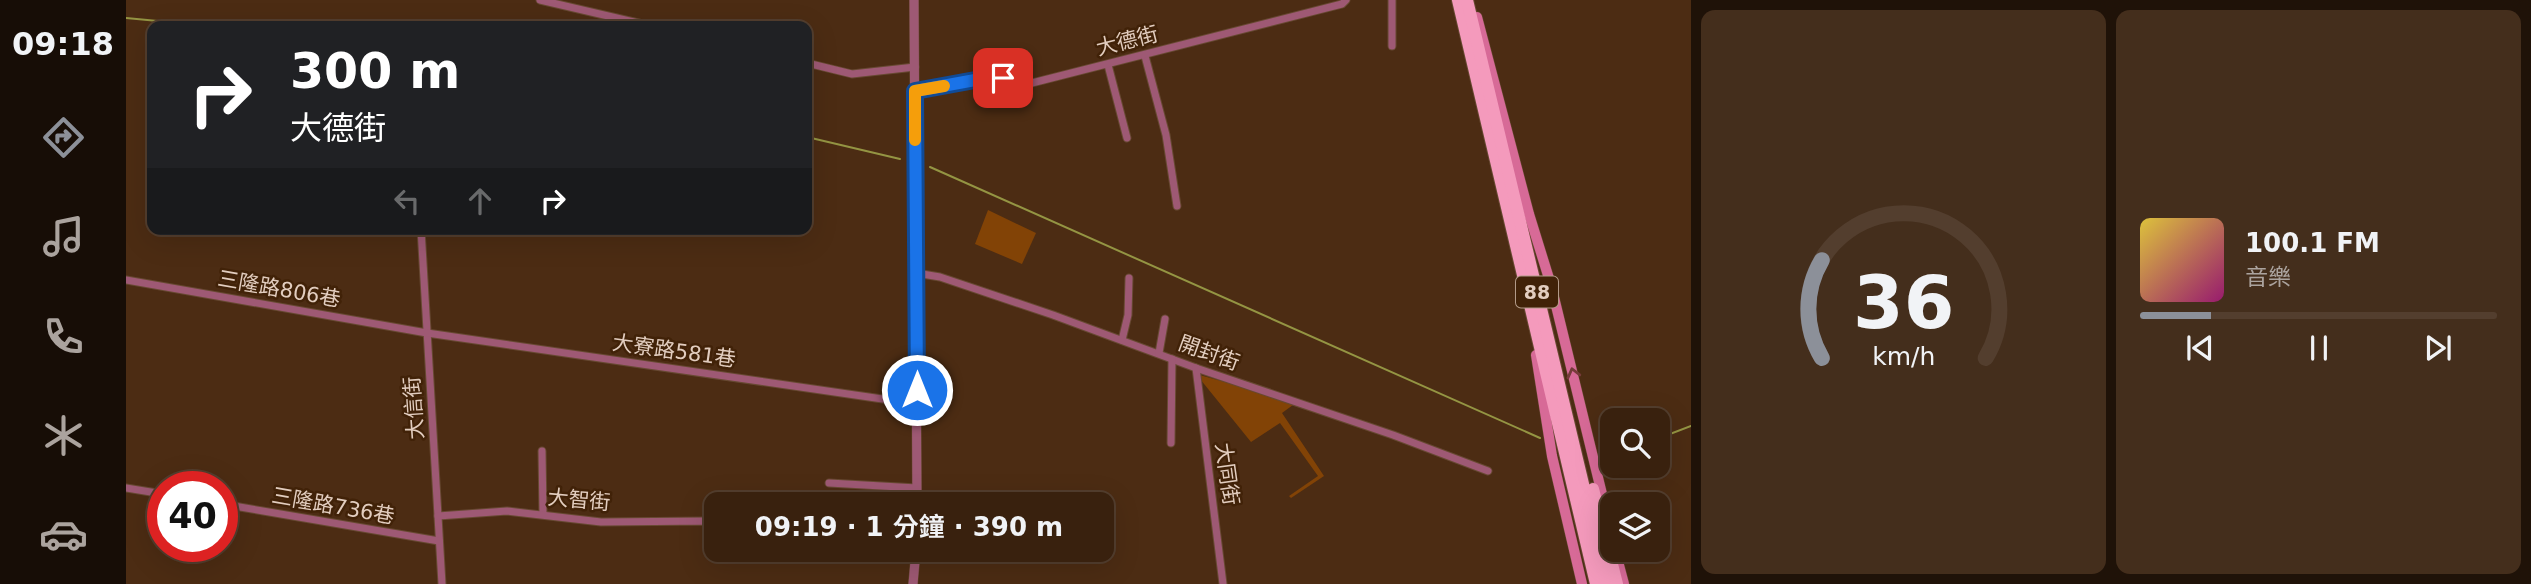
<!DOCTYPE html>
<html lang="zh-TW">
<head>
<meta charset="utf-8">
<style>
  :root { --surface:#39210e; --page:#442e1c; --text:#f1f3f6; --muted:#aba39e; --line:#533e2e; --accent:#8c9099 }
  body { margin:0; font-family:"DejaVu Sans","Noto Sans TC",sans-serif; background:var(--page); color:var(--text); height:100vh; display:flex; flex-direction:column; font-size:26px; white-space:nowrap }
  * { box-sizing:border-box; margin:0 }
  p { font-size:23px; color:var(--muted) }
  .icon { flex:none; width:38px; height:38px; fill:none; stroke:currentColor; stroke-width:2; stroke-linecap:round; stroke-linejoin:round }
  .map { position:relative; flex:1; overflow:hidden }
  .side { display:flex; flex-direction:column; gap:10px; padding:10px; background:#1f1208; width:840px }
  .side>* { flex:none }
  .guide { position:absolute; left:21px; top:21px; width:665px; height:214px; border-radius:14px; box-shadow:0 7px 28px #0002,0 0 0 2px var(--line); background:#202124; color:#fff; overflow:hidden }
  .tools { position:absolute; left:1474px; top:408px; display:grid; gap:14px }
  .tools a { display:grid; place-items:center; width:70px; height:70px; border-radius:14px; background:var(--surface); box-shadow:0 7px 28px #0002,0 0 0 2px var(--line); font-size:35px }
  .speed { position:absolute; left:21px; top:471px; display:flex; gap:14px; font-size:35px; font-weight:700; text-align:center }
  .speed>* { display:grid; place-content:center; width:91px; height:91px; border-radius:50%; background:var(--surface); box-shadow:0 7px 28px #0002,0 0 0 2px var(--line); line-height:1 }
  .speed .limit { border:10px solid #d22; background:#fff; color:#111 }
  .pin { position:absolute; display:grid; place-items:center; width:60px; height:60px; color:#fff; margin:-30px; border-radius:14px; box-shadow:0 4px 10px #0006 }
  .me { position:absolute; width:77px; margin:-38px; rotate:0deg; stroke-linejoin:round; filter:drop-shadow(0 0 5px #0008) }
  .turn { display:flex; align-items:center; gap:24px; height:147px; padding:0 28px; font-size:32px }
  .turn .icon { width:91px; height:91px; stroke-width:2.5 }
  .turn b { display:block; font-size:49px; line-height:60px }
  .lanes { display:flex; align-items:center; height:66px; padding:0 28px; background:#0003; justify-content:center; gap:35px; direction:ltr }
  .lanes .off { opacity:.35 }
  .side .tile { flex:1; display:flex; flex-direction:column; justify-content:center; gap:10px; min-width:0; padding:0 24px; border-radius:14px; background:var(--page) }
  .side .dial { align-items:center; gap:0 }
  .dial svg { height:182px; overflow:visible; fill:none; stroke:var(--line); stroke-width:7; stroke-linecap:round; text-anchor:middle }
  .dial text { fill:var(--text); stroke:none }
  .song { display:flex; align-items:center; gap:21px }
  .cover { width:84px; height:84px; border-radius:10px; background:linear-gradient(135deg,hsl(50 70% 55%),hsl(320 70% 35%)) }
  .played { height:7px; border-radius:4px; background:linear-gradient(90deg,var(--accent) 20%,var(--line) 20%) }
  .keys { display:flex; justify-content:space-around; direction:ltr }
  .side .tiles { flex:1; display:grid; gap:10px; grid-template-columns:repeat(2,1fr) }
  .trip { position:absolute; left:578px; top:492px; width:410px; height:70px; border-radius:14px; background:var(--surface); box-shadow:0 7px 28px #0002,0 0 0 2px var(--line); font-weight:600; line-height:70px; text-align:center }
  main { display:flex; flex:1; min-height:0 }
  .tabs { display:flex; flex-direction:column; width:126px; justify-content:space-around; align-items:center; background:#170d06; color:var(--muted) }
  .tabs .icon { width:49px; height:49px }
  .tabs .active { color:var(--accent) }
  .tabs b { font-size:32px; color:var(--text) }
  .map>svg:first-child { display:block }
</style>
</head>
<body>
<main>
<nav class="tabs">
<b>09:18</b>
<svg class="icon active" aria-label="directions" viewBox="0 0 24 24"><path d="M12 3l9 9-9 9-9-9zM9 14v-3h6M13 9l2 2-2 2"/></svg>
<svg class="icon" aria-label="music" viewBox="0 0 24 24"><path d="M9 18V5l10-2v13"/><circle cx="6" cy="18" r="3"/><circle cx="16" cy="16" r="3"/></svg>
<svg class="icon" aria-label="phone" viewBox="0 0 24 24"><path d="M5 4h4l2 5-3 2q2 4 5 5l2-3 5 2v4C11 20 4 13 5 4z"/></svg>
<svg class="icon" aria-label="climate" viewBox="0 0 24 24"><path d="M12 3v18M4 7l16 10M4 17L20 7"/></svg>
<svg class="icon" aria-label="car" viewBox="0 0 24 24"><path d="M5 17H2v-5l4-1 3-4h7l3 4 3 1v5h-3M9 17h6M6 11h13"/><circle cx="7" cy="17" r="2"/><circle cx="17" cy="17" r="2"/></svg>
</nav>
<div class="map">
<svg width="1565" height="584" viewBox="0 0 1565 584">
  <rect width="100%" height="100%" fill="#4c2c13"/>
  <g fill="#824306">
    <path d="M 862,210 L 910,233 L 896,264 L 849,244 Z"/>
    <path d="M 1070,374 L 1171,402 L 1156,413 L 1198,476 L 1165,498 L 1163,496 L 1192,476 L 1154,423 L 1125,442 Z"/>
  </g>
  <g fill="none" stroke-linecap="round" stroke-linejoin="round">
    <g stroke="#949543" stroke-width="2">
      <path d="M 0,18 L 85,26"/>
      <path d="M 681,137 L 774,159"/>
      <path d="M 804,167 L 1414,438"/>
      <path d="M 1531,439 L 1565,426"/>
      <path d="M 1478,459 L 1486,456"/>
    </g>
    <defs>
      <g id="minor">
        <path d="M 414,0 L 525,26"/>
        <path d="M 1266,46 L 1266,0"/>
        <path d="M 1019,56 L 1040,135 L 1051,206"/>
        <path d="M 681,63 L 726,74 L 789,67"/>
        <path d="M 982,65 L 1001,138"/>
        <path d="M 789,91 L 871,76 L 890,85 L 902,84 L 1216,4 L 1220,0"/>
        <path d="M 295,229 L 316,584"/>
        <path d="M 790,273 L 814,277 L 927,315 L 1070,368 L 1267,435 L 1362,471"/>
        <path d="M 0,280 L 301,333 L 791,404"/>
        <path d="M 996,340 L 1002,315 L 1003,278"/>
        <path d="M 1033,353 L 1039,319"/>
        <path d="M 1070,368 L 1097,584"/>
        <path d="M 1045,443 L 1046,359"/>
        <path d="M 416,451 L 417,514"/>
        <path d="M 703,483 L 791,488"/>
        <path d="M 0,488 L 37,494"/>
        <path d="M 96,504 L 313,541"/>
        <path d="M 312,516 L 381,511 L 475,522 L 581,521 L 590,524"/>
      </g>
      <g id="tertiary">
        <path d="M 788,0 L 791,504"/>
        <path d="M 787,584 L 790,550"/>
      </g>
      <g id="secondary">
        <path d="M 1351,17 L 1403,214 L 1425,285 L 1486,535"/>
        <path d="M 1410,355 L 1426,456 L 1456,584"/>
        <path d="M 1489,550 L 1498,584"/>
      </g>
      <g id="trunk">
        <path d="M 1332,0 L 1470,584"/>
        <path d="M 1341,0 L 1481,584"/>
        <path d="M 1467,489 L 1491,584"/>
      </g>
    </defs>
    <use href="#minor" stroke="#674932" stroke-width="9"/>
    <use href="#tertiary" stroke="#674932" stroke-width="10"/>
    <use href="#secondary" stroke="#674932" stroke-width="11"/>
    <use href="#trunk" stroke="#674932" stroke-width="14"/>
    <use href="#minor" stroke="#9e5974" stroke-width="7"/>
    <use href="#tertiary" stroke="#9e5974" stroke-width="9"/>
    <use href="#secondary" stroke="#d76a97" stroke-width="10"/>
    <use href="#trunk" stroke="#f49abc" stroke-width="12"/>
  </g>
  <defs><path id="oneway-chevron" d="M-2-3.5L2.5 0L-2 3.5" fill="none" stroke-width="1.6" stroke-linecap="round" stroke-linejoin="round" transform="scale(1.75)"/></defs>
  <use stroke="#763b3a" href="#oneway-chevron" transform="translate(1447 373) rotate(-104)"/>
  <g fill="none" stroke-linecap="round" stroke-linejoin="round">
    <defs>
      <path id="route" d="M 791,390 L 789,91 L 871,76 L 877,78"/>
    </defs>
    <use href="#route" stroke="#114b97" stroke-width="18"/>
    <use href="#route" stroke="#1a73e8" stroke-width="12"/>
    <path stroke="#f59e0b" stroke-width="12" d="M 789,140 L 789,91 L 818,86"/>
  </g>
  <g text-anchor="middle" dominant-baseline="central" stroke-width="5" stroke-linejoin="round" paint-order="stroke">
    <rect fill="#412208" stroke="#b29a88" stroke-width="2" x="1390" y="276.5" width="42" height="31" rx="5"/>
    <g font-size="19" font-weight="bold" fill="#e2cdbf">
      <text x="1411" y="292">88</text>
    </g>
    <g font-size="21" fill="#e2cdbf" stroke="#412208">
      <text transform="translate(1001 41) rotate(-14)">大德街</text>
      <text transform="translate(153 289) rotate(10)">三隆路806巷</text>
      <text transform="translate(548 351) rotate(8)">大寮路581巷</text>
      <text transform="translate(1083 353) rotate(20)">開封街</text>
      <text transform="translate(288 408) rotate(-94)">大信街</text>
      <text transform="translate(1101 474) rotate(82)">大同街</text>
      <text transform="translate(453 500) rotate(5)">大智街</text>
      <text transform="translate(207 506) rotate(10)">三隆路736巷</text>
    </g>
  </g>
</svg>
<div class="tools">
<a><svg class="icon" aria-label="search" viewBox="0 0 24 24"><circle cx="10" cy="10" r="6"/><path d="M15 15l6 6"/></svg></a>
<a><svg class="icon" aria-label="layers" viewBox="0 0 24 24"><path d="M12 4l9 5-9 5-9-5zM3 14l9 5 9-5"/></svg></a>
</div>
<div class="speed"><div class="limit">40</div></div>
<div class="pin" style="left:877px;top:78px;background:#d93025"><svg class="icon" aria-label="arrive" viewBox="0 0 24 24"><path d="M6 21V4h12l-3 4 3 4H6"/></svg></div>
<svg class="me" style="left:791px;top:390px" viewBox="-20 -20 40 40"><circle r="17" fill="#1a73e8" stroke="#fff" stroke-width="3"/><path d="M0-11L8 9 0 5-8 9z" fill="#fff"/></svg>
<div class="trip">09:19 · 1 分鐘 · 390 m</div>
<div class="guide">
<div class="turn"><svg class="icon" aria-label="right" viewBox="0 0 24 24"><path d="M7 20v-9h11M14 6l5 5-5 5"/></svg><div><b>300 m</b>大德街</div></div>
<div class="lanes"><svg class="icon off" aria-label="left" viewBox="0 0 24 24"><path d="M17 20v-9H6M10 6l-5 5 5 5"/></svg><svg class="icon off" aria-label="ahead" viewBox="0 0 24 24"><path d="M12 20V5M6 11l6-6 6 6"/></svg><svg class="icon" aria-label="right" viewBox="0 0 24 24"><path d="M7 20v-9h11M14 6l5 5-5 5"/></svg></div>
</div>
</div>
<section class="side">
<div class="tiles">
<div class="tile dial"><svg viewBox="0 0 100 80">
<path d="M14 69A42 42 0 1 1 86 69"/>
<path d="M14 69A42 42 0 0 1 14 26" stroke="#8c9099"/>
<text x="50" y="56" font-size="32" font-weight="700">36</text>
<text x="50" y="72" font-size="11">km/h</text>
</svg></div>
<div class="tile">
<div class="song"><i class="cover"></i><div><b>100.1 FM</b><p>音樂</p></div></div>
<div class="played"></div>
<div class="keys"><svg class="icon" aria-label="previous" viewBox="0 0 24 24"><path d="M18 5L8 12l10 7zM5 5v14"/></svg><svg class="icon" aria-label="pause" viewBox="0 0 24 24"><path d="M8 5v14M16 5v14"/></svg><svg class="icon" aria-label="next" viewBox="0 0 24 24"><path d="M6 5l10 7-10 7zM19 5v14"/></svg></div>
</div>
</div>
</section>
</main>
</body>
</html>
